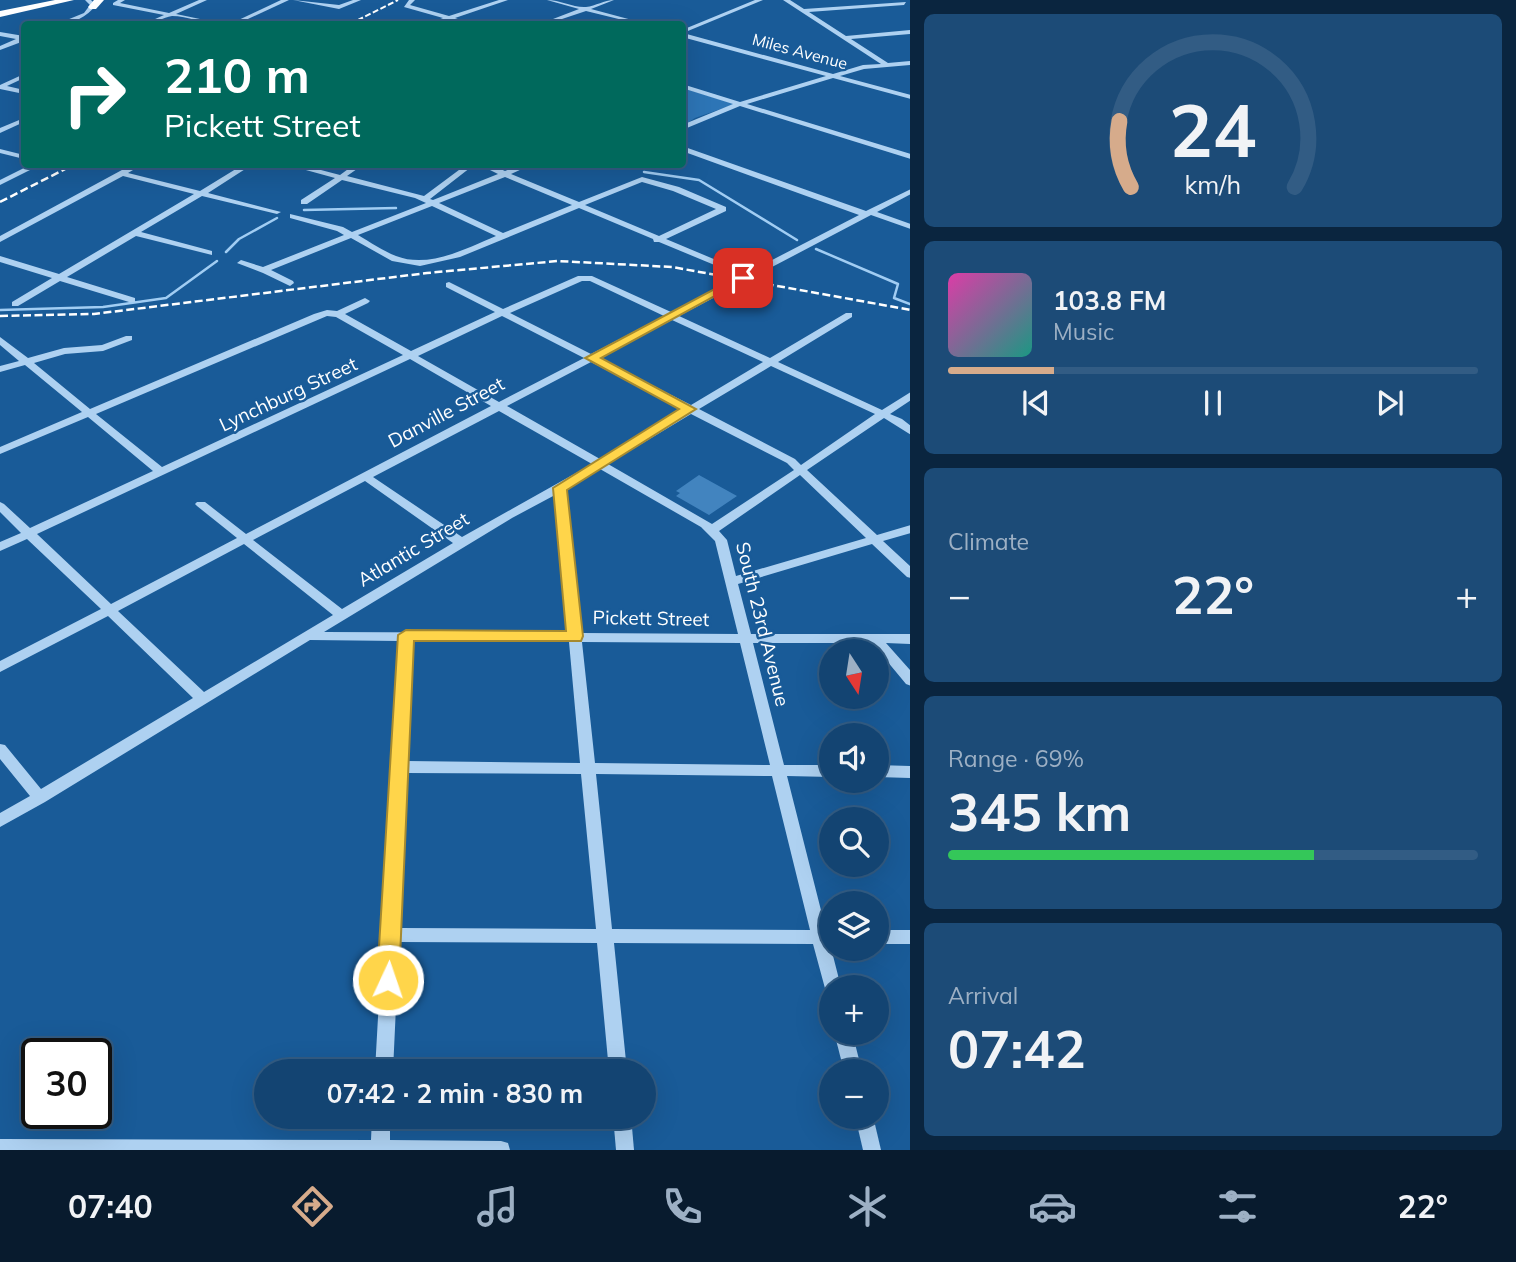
<!DOCTYPE html>
<html lang="en">
<head>
<meta charset="utf-8">
<style>
  :root { --surface:#134472; --page:#1c4b77; --text:#f1f3f6; --muted:#9db0c4; --line:#325c84; --accent:#d6ab8b }
  body { margin:0; font-family:Mulish,sans-serif; background:var(--page); color:var(--text); height:100vh; display:flex; flex-direction:column; font-size:26px; white-space:nowrap }
  * { box-sizing:border-box; margin:0 }
  p { font-size:23px; color:var(--muted) }
  .icon { flex:none; width:38px; height:38px; fill:none; stroke:currentColor; stroke-width:2; stroke-linecap:round; stroke-linejoin:round }
  .map { position:relative; flex:1; overflow:hidden }
  .side { display:flex; flex-direction:column; gap:14px; padding:14px; background:#0a253f; width:606px }
  .side>* { flex:none }
  .hud { position:absolute; left:21px; top:21px; width:665px; height:147px; border-radius:7px; box-shadow:0 7px 28px #0002,0 0 0 2px var(--line); background:#00695c; color:#fff; overflow:hidden }
  .needle { width:46px; rotate:168deg }
  .tools { position:absolute; left:819px; top:639px; display:grid; gap:14px }
  .tools a { display:grid; place-items:center; width:70px; height:70px; border-radius:50%; background:var(--surface); box-shadow:0 7px 28px #0002,0 0 0 2px var(--line); font-size:35px }
  .speed { position:absolute; left:21px; top:1038px; display:flex; gap:14px; font-size:35px; font-weight:700; text-align:center }
  .speed>* { display:grid; place-content:center; width:91px; height:91px; border-radius:50%; background:var(--surface); box-shadow:0 7px 28px #0002,0 0 0 2px var(--line); line-height:1 }
  .speed .limit { border:4px solid #111; border-radius:10px; background:#fff; color:#111 }
  .pin { position:absolute; display:grid; place-items:center; width:60px; height:60px; color:#fff; margin:-30px; border-radius:14px; box-shadow:0 4px 10px #0006 }
  .me { position:absolute; width:77px; margin:-38px; rotate:3deg; stroke-linejoin:round; filter:drop-shadow(0 0 5px #0008) }
  .turn { display:flex; align-items:center; gap:24px; height:147px; padding:0 28px; font-size:32px }
  .turn .icon { width:91px; height:91px; stroke-width:2.5 }
  .turn b { display:block; font-size:49px; line-height:60px }
  .big { font-size:52px; font-weight:700; line-height:1.1 }
  .side .widget { flex:1; display:flex; flex-direction:column; justify-content:center; gap:10px; min-width:0; padding:0 24px; border-radius:10px; background:var(--page) }
  .side .dial { align-items:center; gap:0 }
  .dial svg { height:182px; overflow:visible; fill:none; stroke:var(--line); stroke-width:7; stroke-linecap:round; text-anchor:middle }
  .dial text { fill:var(--text); stroke:none }
  .song { display:flex; align-items:center; gap:21px }
  .cover { width:84px; height:84px; border-radius:10px; background:linear-gradient(135deg,hsl(320 70% 55%),hsl(170 70% 35%)) }
  .played { height:7px; border-radius:4px; background:linear-gradient(90deg,var(--accent) 20%,var(--line) 20%) }
  .keys { display:flex; justify-content:space-around; direction:ltr }
  .heat { display:flex; justify-content:space-between; align-items:center; font-size:38px; direction:ltr }
  .charge { height:10px; border-radius:5px; background:linear-gradient(90deg,#34c759 69%,var(--line) 0) }
  .trip { position:absolute; left:254px; top:1059px; width:402px; height:70px; border-radius:35px; background:var(--surface); box-shadow:0 7px 28px #0002,0 0 0 2px var(--line); font-weight:700; line-height:70px; text-align:center }
  .dock { display:flex; height:112px; justify-content:space-around; align-items:center; background:#081b2e; color:var(--muted) }
  .dock .icon { width:49px; height:49px }
  .dock .on { color:var(--accent) }
  .dock b { font-size:32px; color:var(--text) }
  main { display:flex; flex:1; min-height:0 }
  .map>svg:first-child { display:block }
</style>
</head>
<body>
<main>
<div class="map">
<svg width="911" height="1150" viewBox="0 0 911 1150">
  <rect width="100%" height="100%" fill="#195b98"/>
  <path fill="#2d75b6" d="M 683,88 L 735,104 L 695,118 L 683,126 Z"/>
  <g fill="none" stroke-linecap="round" stroke-linejoin="round">
    <g stroke="#a1cdf3" stroke-width="2.5">
      <path d="M 644,172 L 699,180 L 797,240"/>
      <path d="M 304,210 L 396,208"/>
      <path d="M 816,249 L 898,284 L 894,298 L 910,304"/>
      <path d="M 226,252 L 239,239 L 277,218"/>
      <path d="M 0,310 L 103,307 L 166,298 L 217,261"/>
    </g>
  </g>
  <path fill="#4284bf" d="M 699,475 L 737,496 L 709,515 L 676,496 L 680,493 L 676,491 Z"/>
  <g fill="none" stroke-linecap="round" stroke-linejoin="round">
    <g fill="#aed1f1" fill-rule="evenodd">
      <path d="M 85,0 L 91,0 L 96,5 C 87,17 73,24 57,24 L 84,13 L 90,5 Z"/>
      <path d="M 118,0 L 125,0 L 120,3 L 169,13 L 199,0 L 207,0 L 176,14 L 224,24 C 207,26 189,16 172,16 C 163,17 155,24 144,24 L 164,15 L 113,5 L 113,3 Z"/>
      <path d="M 281,0 L 289,0 L 237,24 L 230,24 Z"/>
      <path d="M 293,0 L 339,5 L 353,0 L 361,0 L 339,9 Z"/>
      <path d="M 409,0 L 415,0 L 410,5 L 449,16 L 499,0 L 508,0 L 455,18 L 472,24 L 449,20 L 428,24 L 443,18 L 404,7 Z"/>
      <path d="M 547,0 C 560,0 574,8 586,7 C 596,6 604,0 614,0 L 591,9 L 647,24 L 639,24 L 586,11 L 547,24 L 540,24 L 579,9 Z"/>
      <path d="M 755,0 L 763,0 L 683,33 L 833,74 L 863,65 L 881,64 L 783,0 L 790,0 L 804,9 L 906,2 L 904,5 L 809,12 L 846,36 L 911,30 L 911,34 L 851,39 L 888,63 L 911,61 L 911,65 L 864,69 L 840,76 L 911,95 L 911,99 L 833,78 L 747,104 L 911,154 L 911,159 L 740,106 L 682,130 L 682,125 L 733,104 L 682,88 L 682,84 L 740,102 L 826,76 L 682,37 L 682,30 Z"/>
      <path d="M 0,32 L 24,36 L 24,41 L 0,50 L 0,46 L 16,39 L 0,36 Z"/>
      <path d="M 24,74 L 24,78 L 7,86 L 24,90 L 24,94 L 0,89 L 0,85 Z"/>
      <path d="M 24,118 L 24,122 L 0,133 L 0,128 Z"/>
      <path d="M 682,146 L 866,211 L 911,189 L 911,194 L 877,212 L 911,224 L 911,229 L 871,215 L 679,316 L 770,358 L 846,313 L 852,313 L 852,317 L 778,362 L 882,410 L 911,392 L 911,400 L 890,414 L 902,419 L 911,426 L 911,435 L 884,418 L 807,470 L 877,535 L 911,525 L 911,533 L 883,541 L 911,567 L 911,578 L 907,577 L 872,544 L 738,584 L 751,634 L 911,634 L 911,644 L 886,643 L 911,671 L 911,686 L 906,684 L 872,643 L 753,643 L 784,765 L 831,765 L 831,777 L 787,776 L 826,930 L 831,930 L 831,944 L 830,944 L 841,987 L 831,987 L 831,994 L 826,992 L 813,944 L 614,943 L 627,1071 L 609,1071 L 597,943 L 399,942 L 393,1071 L 375,1071 L 399,641 L 310,640 L 45,802 L 0,827 L 0,813 L 30,796 L 0,759 L 0,744 L 5,745 L 41,789 L 193,698 L 108,616 L 0,672 L 0,661 L 101,609 L 27,539 L 0,551 L 0,542 L 21,533 L 0,512 L 0,502 L 4,504 L 30,528 L 153,471 L 88,417 L 0,454 L 0,447 L 82,412 L 25,365 L 0,372 L 0,366 L 19,361 L 0,345 L 0,337 L 28,358 L 64,348 L 102,345 L 126,336 L 132,336 L 132,340 L 103,351 L 65,354 L 34,363 L 90,409 L 314,314 L 327,310 L 337,311 L 365,298 L 370,301 L 368,303 L 345,314 L 411,351 L 495,312 L 446,287 L 446,283 L 449,282 L 503,309 L 578,276 L 592,276 L 671,312 L 741,276 L 659,242 L 654,242 L 653,239 L 579,208 L 460,257 L 420,266 L 392,261 L 351,238 L 271,270 L 293,281 L 294,283 L 290,286 L 263,273 L 237,263 L 241,260 L 263,267 L 344,235 L 337,231 L 290,218 L 290,214 L 343,227 L 352,232 L 426,203 L 415,198 L 342,180 L 307,204 L 301,204 L 301,200 L 335,178 L 284,164 L 298,164 L 340,175 L 355,164 L 364,164 L 347,176 L 424,196 L 467,164 L 475,164 L 430,199 L 433,200 L 498,174 L 478,164 L 489,164 L 505,171 L 522,164 L 533,164 L 511,174 L 579,202 L 642,177 L 679,187 L 726,207 L 726,211 L 666,239 L 747,273 L 859,215 L 682,151 ZM 505,177 L 572,205 L 503,233 L 439,203 ZM 642,182 L 673,191 L 716,209 L 659,236 L 585,205 ZM 432,206 L 496,236 C 467,248 429,269 396,256 C 383,251 370,242 358,235 ZM 582,281 L 590,281 L 664,316 L 591,354 L 510,313 ZM 327,316 L 336,317 L 403,355 L 162,467 L 96,414 ZM 502,316 L 584,358 L 499,402 L 418,356 ZM 672,320 L 763,362 L 691,405 L 599,358 ZM 410,359 L 491,406 L 246,534 L 205,502 L 197,502 L 195,504 L 197,506 L 237,538 L 111,604 L 37,534 ZM 591,362 L 683,410 L 600,459 L 507,406 ZM 771,366 L 875,414 L 801,465 L 795,459 L 699,409 ZM 499,411 L 592,464 L 462,537 L 373,477 ZM 691,414 L 787,463 L 794,470 L 712,524 L 608,464 ZM 600,469 L 701,527 L 715,541 L 738,634 L 581,633 L 566,489 ZM 800,475 L 866,538 L 736,576 L 727,540 L 719,531 ZM 365,481 L 453,543 L 342,609 L 253,540 ZM 555,495 L 568,633 L 324,632 L 512,518 ZM 244,544 L 333,615 L 204,692 L 118,611 ZM 412,641 L 569,642 L 580,763 L 407,761 ZM 582,642 L 740,643 L 770,765 L 595,763 ZM 406,773 L 581,774 L 596,929 L 399,928 ZM 596,774 L 772,776 L 810,930 L 612,929 Z"/>
      <path d="M 0,149 L 24,155 L 24,159 L 0,153 Z"/>
      <path d="M 32,164 L 42,164 L 0,185 L 0,180 Z"/>
      <path d="M 133,164 L 143,164 L 128,173 L 200,191 L 244,164 L 253,164 L 208,193 L 281,212 L 277,214 L 202,196 L 141,232 L 212,251 L 212,255 L 136,236 L 67,277 L 135,298 L 135,302 L 129,302 L 60,281 L 18,306 L 12,306 L 12,302 L 52,278 L 0,262 L 0,256 L 59,274 L 194,194 L 123,176 L 0,242 L 0,236 Z"/>
      <path d="M 877,765 L 911,766 L 911,778 L 877,777 Z"/>
      <rect x="877" y="930" width="34" height="14"/>
      <path d="M 834,1032 L 852,1032 L 862,1071 L 844,1071 Z"/>
      <path d="M 372,1116 L 390,1116 L 390,1140 L 501,1141 L 508,1143 L 510,1150 L 0,1150 L 0,1139 L 371,1140 Z"/>
      <path d="M 613,1116 L 631,1116 L 634,1150 L 616,1150 Z"/>
      <path d="M 855,1116 L 873,1116 L 881,1150 L 863,1150 Z"/>
    </g>
    <g fill="#fff" fill-rule="evenodd">
      <path d="M 55,0 L 74,0 L 0,17 L 0,11 Z"/>
      <path d="M 94,0 L 104,0 L 96,9 L 90,9 L 88,7 Z"/>
    </g>
    <path stroke="#fff" stroke-width="2" stroke-dasharray="6 2.5" stroke-linecap="butt" d="M 350,24 L 398,0"/>
    <g stroke="#fff" stroke-width="2.5" stroke-dasharray="8 3.5" stroke-linecap="butt">
      <path d="M 0,202 L 75,164"/>
      <path d="M 0,316 L 94,314 L 427,273 L 558,261 L 672,267 L 911,310"/>
    </g>
  </g>
  <path fill="#ffd54a" stroke="#a68a30" stroke-width="2" d="M 739,276 L 748,278 L 601,358 L 696,409 L 567,490 L 583,636 L 581,641 L 414,641 L 399,980 L 396,987 L 388,990 L 381,987 L 377,980 L 398,635 L 406,630 L 566,631 L 553,488 L 679,409 L 585,358 Z"/>
  <g text-anchor="middle" dominant-baseline="central" stroke-width="5" stroke-linejoin="round" paint-order="stroke">
    <g font-size="16" fill="#fff" stroke="#195b98">
      <text transform="translate(800 51) rotate(15)">Miles Avenue</text>
    </g>
    <g font-size="19" fill="#fff" stroke="#195b98">
      <text transform="translate(288 394) rotate(-25)">Lynchburg Street</text>
      <text transform="translate(446 412) rotate(-28)">Danville Street</text>
      <text transform="translate(413 549) rotate(-31)">Atlantic Street</text>
      <text transform="translate(651 618) rotate(1)">Pickett Street</text>
      <text transform="translate(763 624) rotate(76)">South 23rd Avenue</text>
    </g>
  </g>
</svg>
<div class="tools">
<a><svg class="needle" viewBox="-14 -14 28 28"><path d="M0-13l5 13h-10z" fill="#e53935"/><path d="M0 13l5-13h-10z" fill="#9db0c4"/></svg></a>
<a><svg class="icon" aria-label="sound" viewBox="0 0 24 24"><path d="M4 9h4l5-4v14l-5-4H4zM17 9q2 3 0 6"/></svg></a>
<a><svg class="icon" aria-label="search" viewBox="0 0 24 24"><circle cx="10" cy="10" r="6"/><path d="M15 15l6 6"/></svg></a>
<a><svg class="icon" aria-label="layers" viewBox="0 0 24 24"><path d="M12 4l9 5-9 5-9-5zM3 14l9 5 9-5"/></svg></a>
<a>+</a>
<a>−</a>
</div>
<div class="speed"><div class="limit">30</div></div>
<div class="pin" style="left:743px;top:278px;background:#d93025"><svg class="icon" aria-label="arrive" viewBox="0 0 24 24"><path d="M6 21V4h12l-3 4 3 4H6"/></svg></div>
<svg class="me" style="left:388px;top:980px" viewBox="-20 -20 40 40"><circle r="17" fill="#ffd54a" stroke="#fff" stroke-width="3"/><path d="M0-11L8 9 0 5-8 9z" fill="#fff"/></svg>
<div class="trip">07:42 · 2 min · 830 m</div>
<div class="hud">
<div class="turn"><svg class="icon" aria-label="right" viewBox="0 0 24 24"><path d="M7 20v-9h11M14 6l5 5-5 5"/></svg><div><b>210 m</b>Pickett Street</div></div>
</div>
</div>
<section class="side">
<div class="widget dial"><svg viewBox="0 0 100 80">
<path d="M14 69A42 42 0 1 1 86 69"/>
<path d="M14 69A42 42 0 0 1 9 40" stroke="#d6ab8b"/>
<text x="50" y="56" font-size="32" font-weight="700">24</text>
<text x="50" y="72" font-size="11">km/h</text>
</svg></div>
<div class="widget">
<div class="song"><i class="cover"></i><div><b>103.8 FM</b><p>Music</p></div></div>
<div class="played"></div>
<div class="keys"><svg class="icon" aria-label="previous" viewBox="0 0 24 24"><path d="M18 5L8 12l10 7zM5 5v14"/></svg><svg class="icon" aria-label="pause" viewBox="0 0 24 24"><path d="M8 5v14M16 5v14"/></svg><svg class="icon" aria-label="next" viewBox="0 0 24 24"><path d="M6 5l10 7-10 7zM19 5v14"/></svg></div>
</div>
<div class="widget"><p>Climate</p>
<div class="heat"><a>−</a><b class="big">22°</b><a>+</a></div>
</div>
<div class="widget"><p>Range · 69%</p><b class="big">345 km</b><div class="charge"></div></div>
<div class="widget"><p>Arrival</p><b class="big">07:42</b></div>
</section>
</main>
<nav class="dock">
<b>07:40</b>
<svg class="icon on" aria-label="directions" viewBox="0 0 24 24"><path d="M12 3l9 9-9 9-9-9zM9 14v-3h6M13 9l2 2-2 2"/></svg>
<svg class="icon" aria-label="music" viewBox="0 0 24 24"><path d="M9 18V5l10-2v13"/><circle cx="6" cy="18" r="3"/><circle cx="16" cy="16" r="3"/></svg>
<svg class="icon" aria-label="phone" viewBox="0 0 24 24"><path d="M5 4h4l2 5-3 2q2 4 5 5l2-3 5 2v4C11 20 4 13 5 4z"/></svg>
<svg class="icon" aria-label="climate" viewBox="0 0 24 24"><path d="M12 3v18M4 7l16 10M4 17L20 7"/></svg>
<svg class="icon" aria-label="car" viewBox="0 0 24 24"><path d="M5 17H2v-5l4-1 3-4h7l3 4 3 1v5h-3M9 17h6M6 11h13"/><circle cx="7" cy="17" r="2"/><circle cx="17" cy="17" r="2"/></svg>
<svg class="icon" aria-label="filters" viewBox="0 0 24 24"><path d="M4 7h16M4 17h16"/><circle cx="9" cy="7" r="2"/><circle cx="15" cy="17" r="2"/></svg>
<b>22°</b>
</nav>
</body>
</html>
